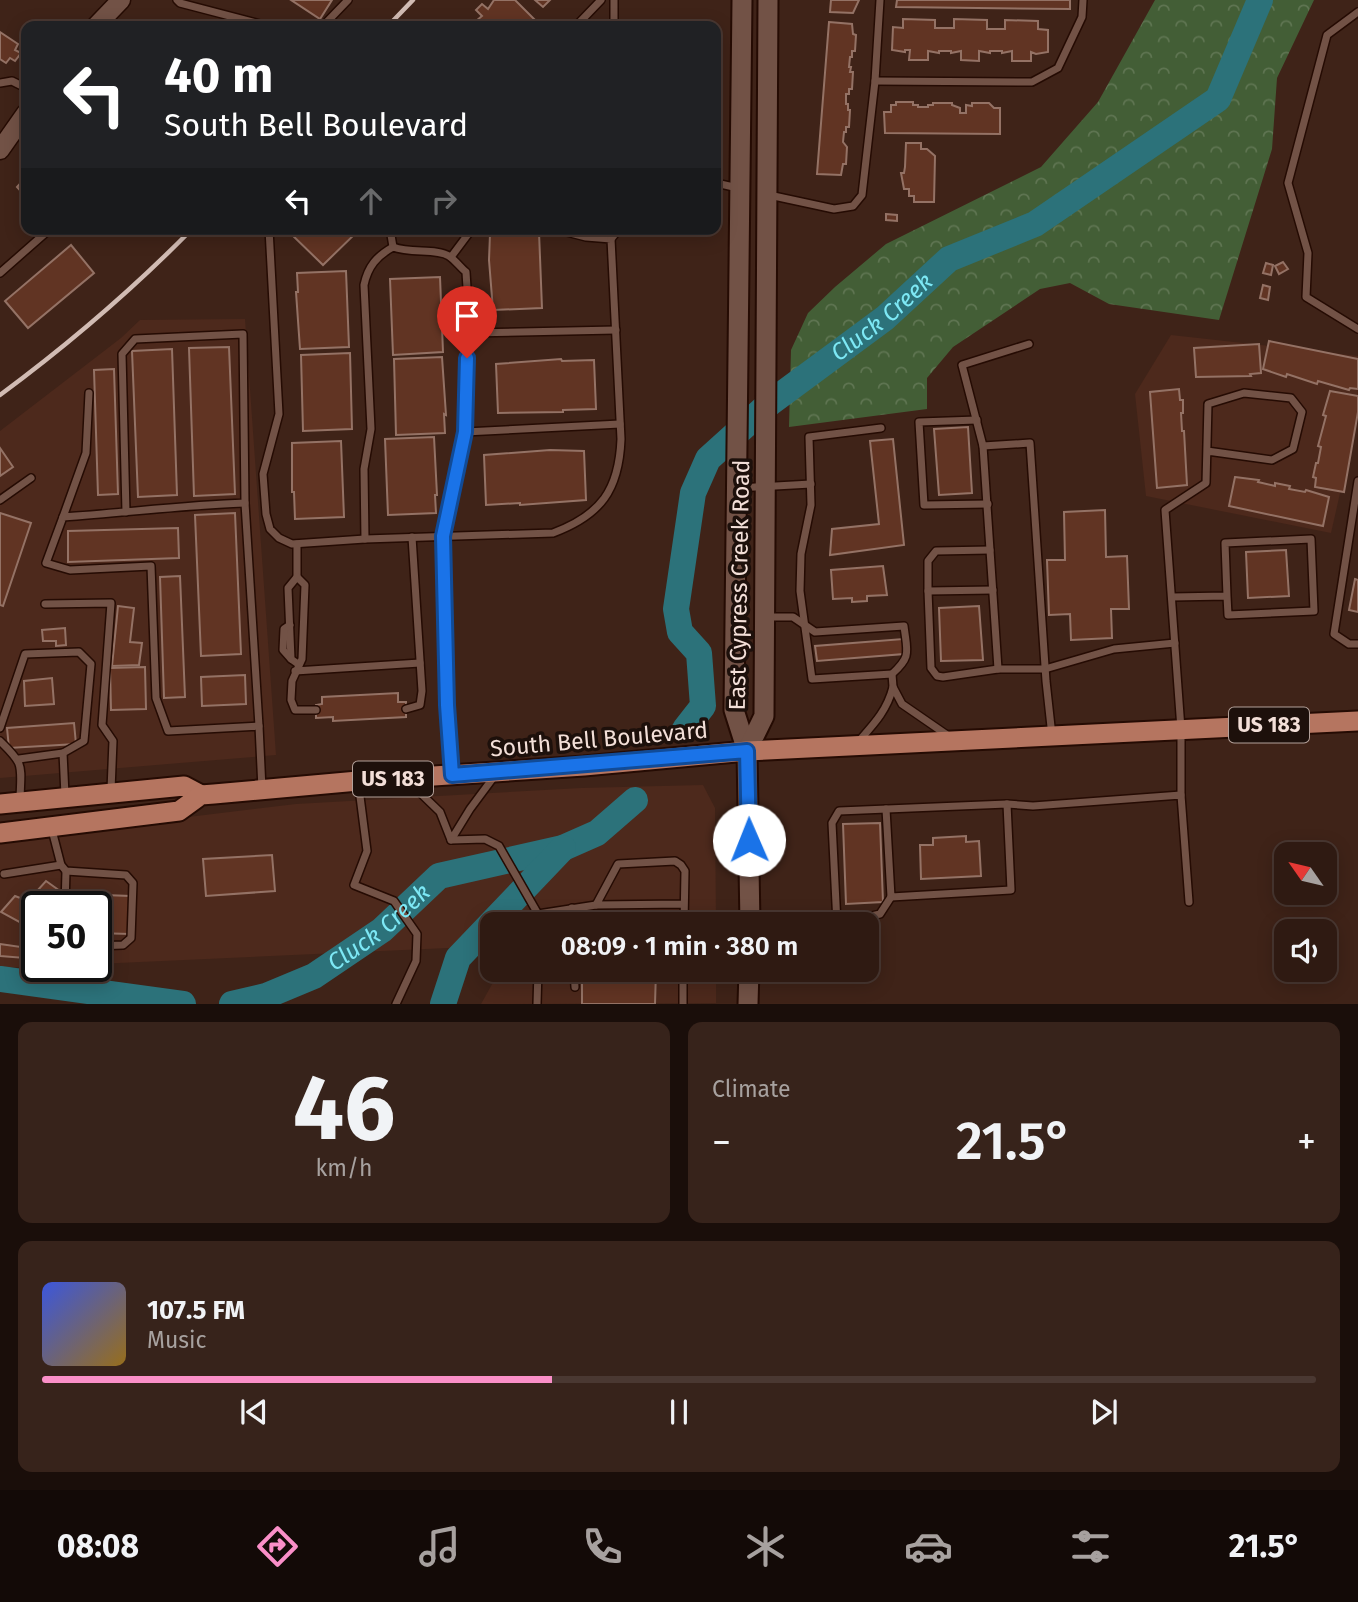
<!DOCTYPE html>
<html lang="en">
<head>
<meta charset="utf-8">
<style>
  :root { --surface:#2f1a12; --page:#37231b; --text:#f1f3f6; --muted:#a7a19f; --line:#4a3832; --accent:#fa8fc8 }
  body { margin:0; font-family:"Fira Sans",sans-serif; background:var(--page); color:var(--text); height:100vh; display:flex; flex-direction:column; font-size:26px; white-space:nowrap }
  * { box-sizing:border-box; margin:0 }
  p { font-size:23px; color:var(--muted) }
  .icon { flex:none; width:38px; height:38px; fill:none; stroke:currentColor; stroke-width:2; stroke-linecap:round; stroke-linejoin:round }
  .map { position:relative; height:1004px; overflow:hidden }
  .side { display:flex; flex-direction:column; gap:18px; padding:18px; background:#1a0e0a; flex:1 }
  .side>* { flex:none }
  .top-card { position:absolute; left:21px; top:21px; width:700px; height:214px; border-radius:14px; box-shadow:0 4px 18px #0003,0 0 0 2px var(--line); background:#202124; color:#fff; overflow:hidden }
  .needle { width:46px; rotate:304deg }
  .buttons { position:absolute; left:1274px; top:842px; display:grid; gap:14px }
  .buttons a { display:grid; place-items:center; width:63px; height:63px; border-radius:14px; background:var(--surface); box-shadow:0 4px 18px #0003,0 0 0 2px var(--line); font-size:35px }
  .speed { position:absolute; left:21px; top:891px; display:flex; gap:14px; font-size:35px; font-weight:700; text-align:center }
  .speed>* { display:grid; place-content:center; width:91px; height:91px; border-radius:50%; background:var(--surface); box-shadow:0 4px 18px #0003,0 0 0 2px var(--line); line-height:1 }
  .speed .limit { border:4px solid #111; border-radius:10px; background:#fff; color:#111 }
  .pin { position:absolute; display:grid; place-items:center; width:60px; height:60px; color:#fff; margin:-72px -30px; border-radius:50% 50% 50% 0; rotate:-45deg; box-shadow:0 0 7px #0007 }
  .pin .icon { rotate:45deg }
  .me { position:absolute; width:77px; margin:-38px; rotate:359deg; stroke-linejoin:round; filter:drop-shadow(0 0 5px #0008) }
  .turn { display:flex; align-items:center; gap:24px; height:147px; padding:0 28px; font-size:32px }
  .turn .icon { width:91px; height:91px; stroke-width:2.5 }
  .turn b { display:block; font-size:49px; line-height:60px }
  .lanes { display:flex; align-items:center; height:66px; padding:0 28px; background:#0003; justify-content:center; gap:35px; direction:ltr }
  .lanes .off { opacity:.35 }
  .big { font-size:52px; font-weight:600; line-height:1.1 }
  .side .tile { flex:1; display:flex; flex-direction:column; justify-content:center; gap:10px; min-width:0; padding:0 24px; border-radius:14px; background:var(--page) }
  .side .dial { align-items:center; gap:0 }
  .dial b { font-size:91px; line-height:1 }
  .song { display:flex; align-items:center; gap:21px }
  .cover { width:84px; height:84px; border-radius:10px; background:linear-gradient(135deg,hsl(230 70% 55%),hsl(40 70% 35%)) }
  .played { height:7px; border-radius:4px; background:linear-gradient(90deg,var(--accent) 40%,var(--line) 40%) }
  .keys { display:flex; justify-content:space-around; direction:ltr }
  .heat { display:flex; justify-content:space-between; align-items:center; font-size:38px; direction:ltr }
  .side .tiles { flex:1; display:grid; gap:18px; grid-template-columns:1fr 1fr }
  .tile:last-child { grid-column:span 2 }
  .trip { position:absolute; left:480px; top:912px; width:399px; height:70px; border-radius:14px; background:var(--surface); box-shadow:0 4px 18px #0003,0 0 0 2px var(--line); font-weight:600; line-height:70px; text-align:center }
  .dock { display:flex; height:112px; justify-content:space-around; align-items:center; background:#130a07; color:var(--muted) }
  .dock .icon { width:49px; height:49px }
  .dock .on { color:var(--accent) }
  .dock b { font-size:32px; color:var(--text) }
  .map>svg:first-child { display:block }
</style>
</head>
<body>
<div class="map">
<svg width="1358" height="1004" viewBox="0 0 1358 1004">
  <defs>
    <pattern id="forest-crowns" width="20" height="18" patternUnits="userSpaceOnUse" patternTransform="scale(1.75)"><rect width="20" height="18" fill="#435e36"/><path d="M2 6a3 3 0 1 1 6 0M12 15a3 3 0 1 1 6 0" fill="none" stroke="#5f7552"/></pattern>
  </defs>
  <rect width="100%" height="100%" fill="#3f2318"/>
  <g fill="#4d291c">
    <path d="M 245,319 L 276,755 L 0,778 L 0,431 L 121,338 L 140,320 Z"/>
    <path d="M 1171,335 L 1358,356 L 1358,414 L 1331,533 L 1146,496 L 1135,394 Z"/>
    <path d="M 703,785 L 715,808 L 716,924 L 492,924 L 492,946 L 96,964 L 96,906 L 37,906 L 37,966 L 44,966 L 0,968 L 0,840 L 296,804 L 581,788 Z"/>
    <path d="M 500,970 L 716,970 L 716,1003 L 481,1004 Z"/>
  </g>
  <path fill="url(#forest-crowns)" d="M 1155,0 L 1314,0 L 1277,78 L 1272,149 L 1219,320 L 1109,304 L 1070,283 L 1040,289 L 953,347 L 927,378 L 927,409 L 789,427 L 791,350 L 808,313 L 835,287 L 886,244 L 1041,167 L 1098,102 Z"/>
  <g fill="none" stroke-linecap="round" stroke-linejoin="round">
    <g stroke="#2c727a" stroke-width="26">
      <path id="s1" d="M 685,729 L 703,706 L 699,653 L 680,632 L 676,609 L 693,493 L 708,459 L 770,403 L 885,318 L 949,259 L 1035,224 L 1218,99 L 1260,0"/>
      <path d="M 0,979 L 183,1004"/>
      <path id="s2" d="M 232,1004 L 266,996 L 314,976 L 382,930 L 439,876 L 563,848 L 597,833 L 635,800"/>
      <path d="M 443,1004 L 458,958 L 563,848"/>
    </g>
  </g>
  <g fill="#613423" stroke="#947265" stroke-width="2">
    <path d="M 291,0 L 332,0 L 320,19 Z"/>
    <path d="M 494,0 L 515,0 L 534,19 L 526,26 L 470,26 L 482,16 L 476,10 L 482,4 L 488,9 Z"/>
    <path d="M 535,0 L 550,0 L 543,7 Z"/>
    <path d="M 831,0 L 859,0 L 853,13 L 830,12 Z"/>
    <path d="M 897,0 L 1070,0 L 1070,9 L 896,7 Z"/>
    <path d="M 903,19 L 935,20 L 935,28 L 954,28 L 954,19 L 987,20 L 987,29 L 1005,29 L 1005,20 L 1038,21 L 1038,29 L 1048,30 L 1048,52 L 1036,54 L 1031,52 L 1031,61 L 1012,61 L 1012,51 L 1002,53 L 1002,51 L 990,51 L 990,53 L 979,51 L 979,61 L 961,60 L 961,51 L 951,53 L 951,51 L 939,51 L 939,53 L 928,51 L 928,60 L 909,60 L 910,50 L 905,50 L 905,52 L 892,50 L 893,27 L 903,28 Z"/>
    <path d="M 829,22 L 852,24 L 853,34 L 856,35 L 855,51 L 852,51 L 852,57 L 850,57 L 849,67 L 851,67 L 850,72 L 853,72 L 852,89 L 849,89 L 849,94 L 846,94 L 846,104 L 848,104 L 848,110 L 850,110 L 849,127 L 846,127 L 846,132 L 844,132 L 843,142 L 847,147 L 846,164 L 843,164 L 841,175 L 817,174 Z"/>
    <rect x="653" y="24" width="40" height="2"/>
    <path d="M 0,32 L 18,44 L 15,50 L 21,53 L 15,61 L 10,58 L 6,63 L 0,59 Z"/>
    <path d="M 896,102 L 913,102 L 913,105 L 918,105 L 918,107 L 928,107 L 928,105 L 933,105 L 933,103 L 952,103 L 952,105 L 960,108 L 960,113 L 966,113 L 966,105 L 972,106 L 972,103 L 989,103 L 994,108 L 1000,108 L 1000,134 L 885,133 L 884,112 L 891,112 L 891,105 L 896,105 Z"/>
    <path d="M 906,143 L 921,143 L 921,149 L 927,149 L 935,156 L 934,202 L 914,202 L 914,196 L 909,196 L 909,189 L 904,189 L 901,173 L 904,173 L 905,167 Z"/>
    <path d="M 26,177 L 26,197 L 17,187 Z"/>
    <path d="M 886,214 L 897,215 L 897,221 L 886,220 Z"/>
    <path d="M 289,229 L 360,229 L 323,265 L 288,231 Z"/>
    <path d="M 539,232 L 542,308 L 493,310 L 489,260 L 490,234 Z"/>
    <path d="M 71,245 L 94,273 L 28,328 L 5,301 Z"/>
    <path d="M 1283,262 L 1288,269 L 1279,274 L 1275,266 Z"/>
    <path d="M 1266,263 L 1273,265 L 1271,275 L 1263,273 Z"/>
    <path d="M 346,271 L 349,347 L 300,349 L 296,292 L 298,292 L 297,273 Z"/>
    <path d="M 440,277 L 443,352 L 393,355 L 390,279 Z"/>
    <path d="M 1263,285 L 1270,287 L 1268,300 L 1260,298 Z"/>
    <path d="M 1269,341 L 1358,359 L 1358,389 L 1350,388 L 1349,390 L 1318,381 L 1317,384 L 1287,374 L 1286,377 L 1263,369 Z"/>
    <path d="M 1259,344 L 1261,373 L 1250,374 L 1251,376 L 1196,377 L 1194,348 Z"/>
    <path d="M 229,347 L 235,494 L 194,496 L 189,348 Z"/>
    <path d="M 172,349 L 177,495 L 138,497 L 132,351 Z"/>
    <path d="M 350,353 L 352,429 L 303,431 L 301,355 Z"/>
    <path d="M 442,357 L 446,415 L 444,414 L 445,433 L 396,435 L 394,359 Z"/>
    <path d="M 561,359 L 562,361 L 594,360 L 596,409 L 563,410 L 563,412 L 498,413 L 496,364 Z"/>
    <path d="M 114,369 L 118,494 L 98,495 L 94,370 Z"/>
    <path d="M 1179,389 L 1180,400 L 1183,400 L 1183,413 L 1181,413 L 1182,431 L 1184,431 L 1187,485 L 1157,488 L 1150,392 Z"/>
    <path d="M 1330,391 L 1358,396 L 1358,412 L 1344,492 L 1315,487 L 1316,478 L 1313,477 L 1316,463 L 1318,463 L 1321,447 L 1318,446 L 1326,416 L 1323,415 Z"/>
    <path d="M 968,427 L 972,493 L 939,495 L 934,429 Z"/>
    <path d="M 434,437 L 437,495 L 435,495 L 436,513 L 388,515 L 385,439 Z"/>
    <path d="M 893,439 L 904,545 L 830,555 L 832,529 L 879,524 L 870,441 Z"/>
    <path d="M 341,441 L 344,517 L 295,519 L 294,492 L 292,492 L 292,443 Z"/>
    <path d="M 0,448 L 13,467 L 0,476 Z"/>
    <path d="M 550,450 L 584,451 L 586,500 L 520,505 L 520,503 L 486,505 L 484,455 Z"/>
    <path d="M 1235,477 L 1259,480 L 1258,482 L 1275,486 L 1275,483 L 1290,486 L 1289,489 L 1305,492 L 1306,490 L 1329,497 L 1323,526 L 1229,506 Z"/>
    <path d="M 1105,510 L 1106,557 L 1127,556 L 1129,609 L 1111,609 L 1112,638 L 1071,640 L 1070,614 L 1049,615 L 1047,560 L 1065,560 L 1064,512 Z"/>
    <path d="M 0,513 L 31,523 L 3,606 L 0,605 Z"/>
    <path d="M 235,513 L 241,654 L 201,656 L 195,515 Z"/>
    <path d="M 178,528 L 179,558 L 68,562 L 68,531 Z"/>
    <path d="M 1286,550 L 1289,596 L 1248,598 L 1246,552 Z"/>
    <path d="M 883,566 L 887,595 L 867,596 L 867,601 L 852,602 L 852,598 L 833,599 L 831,570 Z"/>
    <path d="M 180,576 L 185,697 L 164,698 L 160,577 Z"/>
    <path d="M 1355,579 L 1358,580 L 1358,612 L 1349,610 Z"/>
    <path d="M 118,606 L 134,608 L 130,642 L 142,643 L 139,665 L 112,666 Z"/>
    <path d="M 979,606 L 983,660 L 941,661 L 939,608 Z"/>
    <path d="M 65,628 L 66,645 L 56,646 L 56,641 L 43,641 L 42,630 Z"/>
    <path d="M 903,639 L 904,654 L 817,661 L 815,646 Z"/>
    <path d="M 145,667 L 146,709 L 111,710 L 110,668 Z"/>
    <path d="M 245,675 L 246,704 L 202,706 L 201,677 Z"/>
    <path d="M 52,678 L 54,704 L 25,706 L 24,681 Z"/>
    <path d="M 398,693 L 398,702 L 406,702 L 406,717 L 333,721 L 333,717 L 316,718 L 316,705 L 322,704 L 322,697 Z"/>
    <path d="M 74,723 L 76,744 L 9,748 L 7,728 Z"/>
    <path d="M 880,823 L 883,902 L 846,904 L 843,824 Z"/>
    <path d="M 966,836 L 966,842 L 979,841 L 981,876 L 921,879 L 920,845 L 933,845 L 933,838 Z"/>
    <path d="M 272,855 L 275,891 L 206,896 L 203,859 Z"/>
    <path d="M 46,881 L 60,891 L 50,906 L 37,906 L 37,926 L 34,930 L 1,912 L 15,896 L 28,901 Z"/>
    <path d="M 75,894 L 131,896 L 130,934 L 96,933 L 96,906 L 75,906 Z"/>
    <path d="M 0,944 L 28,948 L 25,958 L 0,956 Z"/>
    <path d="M 582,970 L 656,970 L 655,1004 L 582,1004 Z"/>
  </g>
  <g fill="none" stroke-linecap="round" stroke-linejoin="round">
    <defs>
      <g id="service">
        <path d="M 177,0 L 180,3 L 268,26"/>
        <path d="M 614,0 L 614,26"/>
        <path d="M 1358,12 L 1327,35 L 1288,183 L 1308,253 L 1306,297 L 1358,329"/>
        <path d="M 323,26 L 348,0"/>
        <path d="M 576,26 L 601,0"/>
        <path d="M 875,81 L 1032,82 L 1058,68 L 1082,17 L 1083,0"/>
        <path d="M 0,83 L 12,81 L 26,88"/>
        <path d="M 716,183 L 738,188"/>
        <path d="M 769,195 L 834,209 L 853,206 L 862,195 L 875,81 L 880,0"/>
        <path d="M 269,229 L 279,414 L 263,474 L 266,514 L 270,529 L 279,538 L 292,544 L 365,539 L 553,533 C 601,515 619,490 621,439 L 611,239 L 586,237 L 555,229"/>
        <path d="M 390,229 L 393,247"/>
        <path d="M 611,239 L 619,229"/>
        <path d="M 451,257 L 472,229"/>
        <path d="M 0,273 L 50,229"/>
        <path d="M 468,333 L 616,330"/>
        <path d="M 977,420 L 919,422 L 924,505 L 988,504"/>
        <path d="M 881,428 L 809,437 L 811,505 L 801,554 L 800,591 L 812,679 L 892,674"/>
        <path d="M 465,432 L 620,424"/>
        <path d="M 983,446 L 1030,443 L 1046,681 L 1052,736"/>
        <path d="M 1358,481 L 1334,634 L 1349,644 L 1358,644"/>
        <path d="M 738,488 L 811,484"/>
        <path d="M 0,500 L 31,478"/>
        <path d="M 245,503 L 259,726"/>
        <path d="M 126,512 L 122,354 L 135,339 L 243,334 L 245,503 C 184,505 124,513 63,517 L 46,563 L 70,570 L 151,566 L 156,698 L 168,731 L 259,726 L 262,789"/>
        <path d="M 63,517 L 86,453 L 89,393"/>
        <path d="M 365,539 L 364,469 L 371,429 L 364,285 C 368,266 377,256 393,247 C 411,254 436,248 449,256 C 455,260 460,267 466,272 L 469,319 L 465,432 L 443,536 L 447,705 L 452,775"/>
        <path d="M 297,544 L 297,577 L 288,588 L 291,659 L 298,664"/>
        <path d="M 990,550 L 936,551 L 928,561 L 928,591 L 993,590"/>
        <path d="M 297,577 L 305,585 L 302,659 L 292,681 L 291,700 L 295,710 L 316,710"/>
        <path d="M 928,591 L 931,668 L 937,676 L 943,677 L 998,669 L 1045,669 L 1114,649 L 1175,643"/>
        <path d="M 1172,597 L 1227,596 L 1228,615 L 1314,611 L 1311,539 L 1225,543 L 1227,596"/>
        <path d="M 45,604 L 111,603 L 102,725 L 113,741 L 111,790"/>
        <path d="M 767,617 L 793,617 L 815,632 L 904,626 C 907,652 912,656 892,674 L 893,687"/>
        <path d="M 290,625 L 284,629 L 283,650 L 291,659"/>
        <path d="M 998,669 L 983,446 L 962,365 L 1029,344"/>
        <path d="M 295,671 L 420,663"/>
        <path d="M 406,709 L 420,705 L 422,691 L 412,537"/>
        <path d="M 0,728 L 25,654 L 79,652 L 91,664 L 84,741 L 63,753 L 65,795"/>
        <path d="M 0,741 C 25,765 21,765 20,799"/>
        <path d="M 857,743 C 873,725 887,711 893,687 L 902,704 L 947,735"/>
        <path d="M 19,759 L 63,753"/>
        <path d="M 358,781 L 367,851 L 354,885 L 394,901 L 417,934 L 416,961 L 396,1004"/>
        <path d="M 409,782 L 440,812 L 451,840 L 470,809 L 496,774"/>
        <path d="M 1181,795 L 1181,729 L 1165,510 L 1206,483 L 1208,404 L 1244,393 L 1291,398 L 1302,412 L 1293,449 L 1272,460 L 1207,451"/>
        <path d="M 886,809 L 891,897 L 1011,890 L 1007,804"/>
        <path d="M 52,830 L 61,865 L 66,871 L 126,875 L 133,883 L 131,938 L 123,945 L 96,946"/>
        <path d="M 451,840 L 485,839 L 499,846 L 538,914 L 538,924"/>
        <path d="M 4,874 L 61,865"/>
        <path d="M 65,906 L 66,871"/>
        <path d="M 572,908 L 573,924"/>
        <path d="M 752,913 L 776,924"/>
        <path d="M 538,914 L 596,905"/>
        <path d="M 684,924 L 685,871 L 681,865 L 675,861 L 618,864 L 596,905 L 684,904"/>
        <path d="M 837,924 L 832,823 L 839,811 L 1007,804 L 1033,806 L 1181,795 L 1189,902"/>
        <path d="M 837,924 L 880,914 L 891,897"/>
        <path d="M 574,970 L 575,987"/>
        <path d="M 683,970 L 683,1004"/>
        <path d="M 537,1004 L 538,970"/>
      </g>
      <g id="tertiary">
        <path d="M 96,26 L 121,0"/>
        <path d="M 0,150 L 26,113"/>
      </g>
      <g id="secondary">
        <path d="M 742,0 L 734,710 L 747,751 L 750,924"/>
        <path d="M 747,751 L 764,716 L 768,0"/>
        <path d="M 748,1004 L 749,970"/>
      </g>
      <g id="primary">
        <path d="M 0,804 L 184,786 L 201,795"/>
        <path d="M 0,833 L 179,811 L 201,795 L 214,794 L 358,781 L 584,766 L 747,751 L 1358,721"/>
      </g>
    </defs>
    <use href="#service" stroke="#250b03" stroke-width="10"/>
    <use href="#tertiary" stroke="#250b03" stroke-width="21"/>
    <use href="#secondary" stroke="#250b03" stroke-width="23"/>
    <use href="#primary" stroke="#250b03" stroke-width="23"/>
    <use href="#service" stroke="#725246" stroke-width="7"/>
    <use href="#tertiary" stroke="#725246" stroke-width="18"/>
    <use href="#secondary" stroke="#725246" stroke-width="19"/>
    <use href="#primary" stroke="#b57560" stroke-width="19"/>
    <g stroke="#d1bbb3" stroke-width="4.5">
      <path d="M 388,26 L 413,0"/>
      <path d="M 0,395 C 69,344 132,290 192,229"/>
    </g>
  </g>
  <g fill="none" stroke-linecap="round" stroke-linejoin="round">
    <defs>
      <path id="route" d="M 467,358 L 465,432 L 443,536 L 447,705 L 452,775 L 747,751 L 749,840"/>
    </defs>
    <use href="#route" stroke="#114b97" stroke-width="18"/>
    <use href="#route" stroke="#1a73e8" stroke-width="12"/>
  </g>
  <g text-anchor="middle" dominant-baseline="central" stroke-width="7" stroke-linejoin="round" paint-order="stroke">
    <g fill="#1d100b" stroke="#b3a19a" stroke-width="2">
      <rect x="1229" y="707.5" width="80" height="35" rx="5"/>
      <rect x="353" y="761.5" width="80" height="35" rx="5"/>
    </g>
    <g font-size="21" font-weight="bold" fill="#f3dfd8">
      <text x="1269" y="725">US 183</text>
      <text x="393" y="779">US 183</text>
    </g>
    <g font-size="23" fill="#f3dfd8" stroke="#1d100b">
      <text transform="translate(739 585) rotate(-89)">East Cypress Creek Road</text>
      <text transform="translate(599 739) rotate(-5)">South Bell Boulevard</text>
    </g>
    <g font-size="24" font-style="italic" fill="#7de8f5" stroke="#1d100b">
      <text stroke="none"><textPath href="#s1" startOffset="513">Cluck Creek</textPath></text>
      <text stroke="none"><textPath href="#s2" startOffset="168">Cluck Creek</textPath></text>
    </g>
  </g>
</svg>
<div class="buttons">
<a><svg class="needle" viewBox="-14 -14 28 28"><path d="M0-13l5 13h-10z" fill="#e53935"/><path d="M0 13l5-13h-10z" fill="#a7a19f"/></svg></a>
<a><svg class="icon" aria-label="sound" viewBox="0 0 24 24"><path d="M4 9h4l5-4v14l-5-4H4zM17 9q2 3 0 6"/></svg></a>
</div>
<div class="speed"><div class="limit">50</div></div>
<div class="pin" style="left:467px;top:358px;background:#d93025"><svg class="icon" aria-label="arrive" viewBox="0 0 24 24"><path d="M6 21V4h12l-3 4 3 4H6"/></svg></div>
<svg class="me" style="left:749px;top:840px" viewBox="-20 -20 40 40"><circle r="19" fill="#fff"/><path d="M0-13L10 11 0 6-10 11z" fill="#1a73e8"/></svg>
<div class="trip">08:09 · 1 min · 380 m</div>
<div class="top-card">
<div class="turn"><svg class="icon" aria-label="left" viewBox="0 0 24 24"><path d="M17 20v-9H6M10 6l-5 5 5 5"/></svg><div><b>40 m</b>South Bell Boulevard</div></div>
<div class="lanes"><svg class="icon" aria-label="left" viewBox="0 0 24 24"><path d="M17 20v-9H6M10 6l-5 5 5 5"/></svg><svg class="icon off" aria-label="ahead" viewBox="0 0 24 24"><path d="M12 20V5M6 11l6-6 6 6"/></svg><svg class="icon off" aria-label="right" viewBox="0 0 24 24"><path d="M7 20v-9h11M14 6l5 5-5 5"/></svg></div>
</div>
</div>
<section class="side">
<div class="tiles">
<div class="tile dial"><b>46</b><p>km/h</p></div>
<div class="tile"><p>Climate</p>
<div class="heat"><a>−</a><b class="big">21.5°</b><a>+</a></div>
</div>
<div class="tile">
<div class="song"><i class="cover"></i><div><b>107.5 FM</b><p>Music</p></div></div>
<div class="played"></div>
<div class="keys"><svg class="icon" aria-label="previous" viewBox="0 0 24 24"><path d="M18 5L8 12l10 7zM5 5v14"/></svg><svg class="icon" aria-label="pause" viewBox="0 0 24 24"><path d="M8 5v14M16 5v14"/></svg><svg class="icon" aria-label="next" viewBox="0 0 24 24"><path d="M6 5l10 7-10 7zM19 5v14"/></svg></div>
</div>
</div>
</section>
<nav class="dock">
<b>08:08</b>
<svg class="icon on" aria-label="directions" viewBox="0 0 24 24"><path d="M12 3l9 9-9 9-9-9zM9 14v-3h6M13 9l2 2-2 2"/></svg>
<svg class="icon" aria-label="music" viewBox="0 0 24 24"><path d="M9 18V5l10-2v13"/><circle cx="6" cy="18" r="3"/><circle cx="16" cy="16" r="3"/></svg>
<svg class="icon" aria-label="phone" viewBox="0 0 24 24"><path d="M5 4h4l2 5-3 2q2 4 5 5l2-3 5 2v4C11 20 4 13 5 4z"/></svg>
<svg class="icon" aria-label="climate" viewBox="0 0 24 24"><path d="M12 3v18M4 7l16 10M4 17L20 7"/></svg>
<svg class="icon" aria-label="car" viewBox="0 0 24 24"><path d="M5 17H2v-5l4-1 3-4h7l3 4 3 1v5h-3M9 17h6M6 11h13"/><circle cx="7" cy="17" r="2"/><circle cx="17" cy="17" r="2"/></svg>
<svg class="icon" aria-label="filters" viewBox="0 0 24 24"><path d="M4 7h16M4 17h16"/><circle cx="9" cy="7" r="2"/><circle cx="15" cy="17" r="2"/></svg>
<b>21.5°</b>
</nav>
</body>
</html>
